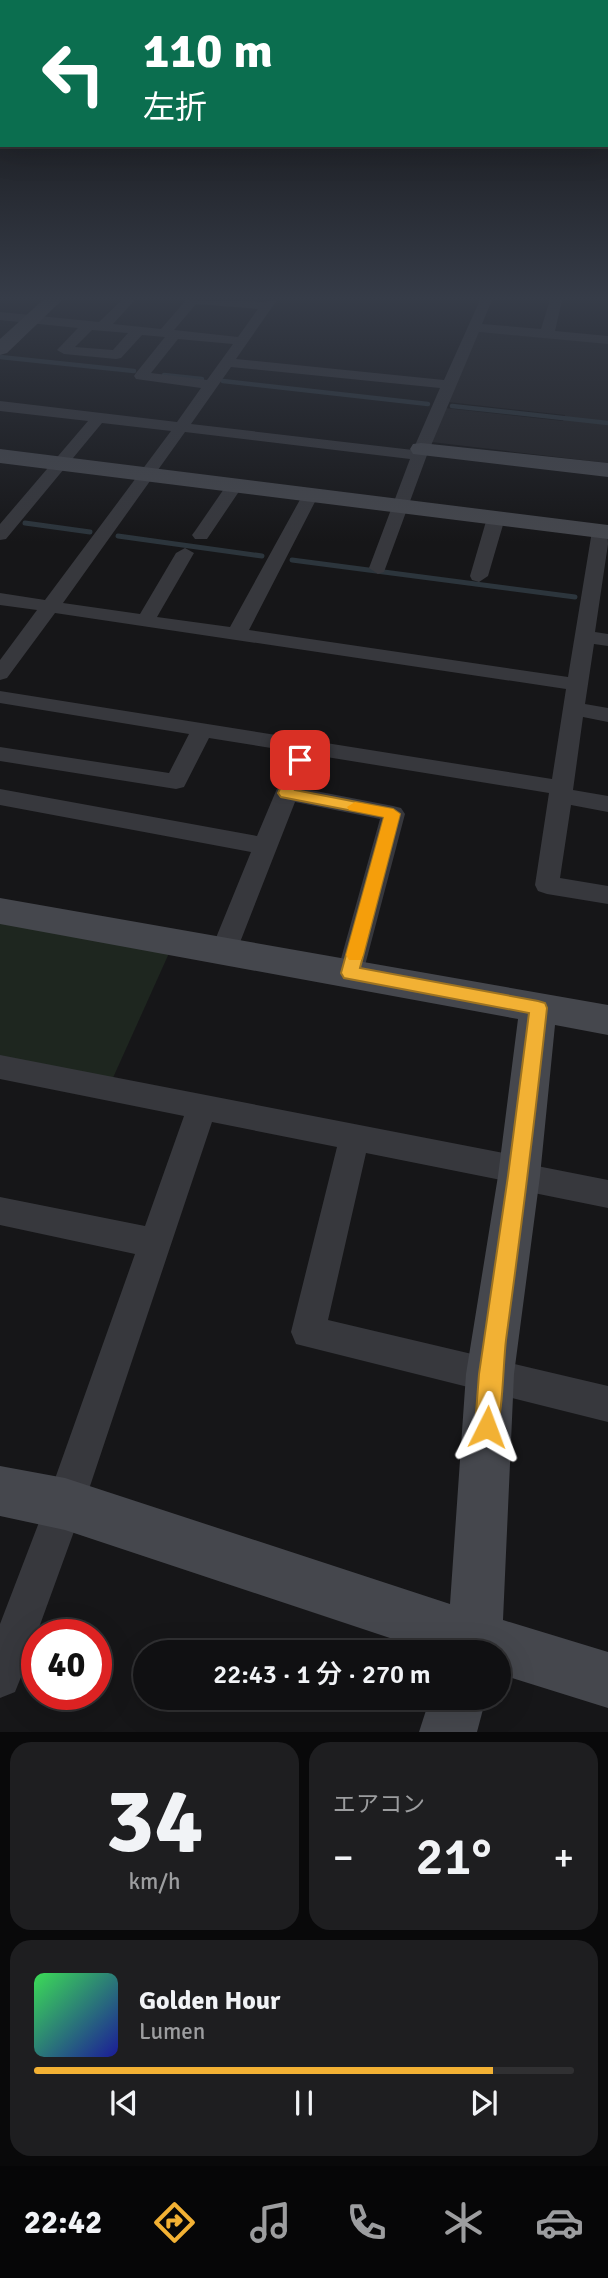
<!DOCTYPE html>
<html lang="ja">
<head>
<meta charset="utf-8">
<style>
  :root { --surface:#101012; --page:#1e1e20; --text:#f1f3f6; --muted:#9c9d9f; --line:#303032; --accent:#f2b134 }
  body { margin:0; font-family:Signika,"Noto Sans JP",sans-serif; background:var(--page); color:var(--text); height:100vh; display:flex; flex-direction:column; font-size:26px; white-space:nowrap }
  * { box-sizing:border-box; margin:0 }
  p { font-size:23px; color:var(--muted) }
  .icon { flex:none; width:38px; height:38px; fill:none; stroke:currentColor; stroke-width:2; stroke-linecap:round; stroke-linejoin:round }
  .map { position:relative; height:1732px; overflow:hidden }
  .drawer { display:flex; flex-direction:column; gap:10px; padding:10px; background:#09090a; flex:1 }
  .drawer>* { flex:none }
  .banner { position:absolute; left:0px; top:0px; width:609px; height:147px; box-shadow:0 7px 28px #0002,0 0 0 2px var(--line); background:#0b6e4f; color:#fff; overflow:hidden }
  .speed { position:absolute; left:21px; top:1619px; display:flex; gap:14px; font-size:35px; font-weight:700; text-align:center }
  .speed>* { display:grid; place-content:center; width:91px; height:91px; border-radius:50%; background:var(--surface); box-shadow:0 7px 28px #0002,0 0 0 2px var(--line); line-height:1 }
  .speed .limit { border:10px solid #d22; background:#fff; color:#111 }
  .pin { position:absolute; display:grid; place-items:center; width:60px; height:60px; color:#fff; margin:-30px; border-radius:14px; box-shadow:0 4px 10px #0006 }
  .me { position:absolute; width:77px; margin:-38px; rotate:3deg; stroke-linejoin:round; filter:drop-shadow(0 0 5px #0008) }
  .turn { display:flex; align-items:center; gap:24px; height:147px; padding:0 28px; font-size:32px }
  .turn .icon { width:91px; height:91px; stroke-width:2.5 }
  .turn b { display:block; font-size:49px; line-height:60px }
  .big { font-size:52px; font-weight:600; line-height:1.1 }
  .drawer .tile { flex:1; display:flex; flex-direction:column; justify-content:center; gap:10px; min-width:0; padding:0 24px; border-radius:21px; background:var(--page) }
  .drawer .dial { align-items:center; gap:0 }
  .dial b { font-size:91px; line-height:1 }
  .song { display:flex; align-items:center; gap:21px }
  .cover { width:84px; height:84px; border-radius:10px; background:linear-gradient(135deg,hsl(130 70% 55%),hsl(240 70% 35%)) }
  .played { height:7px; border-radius:4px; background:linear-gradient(90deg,var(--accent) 85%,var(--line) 85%) }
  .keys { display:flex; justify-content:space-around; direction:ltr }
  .heat { display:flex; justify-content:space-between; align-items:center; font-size:38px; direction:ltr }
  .drawer .tiles { flex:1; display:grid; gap:10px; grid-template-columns:1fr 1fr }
  .tile:last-child { grid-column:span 2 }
  .trip { position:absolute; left:133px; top:1640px; width:378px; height:70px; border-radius:35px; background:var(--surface); box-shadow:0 7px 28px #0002,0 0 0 2px var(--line); font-weight:600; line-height:70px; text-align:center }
  .dock { display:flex; height:112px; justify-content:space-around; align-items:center; background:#060607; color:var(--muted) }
  .dock .icon { width:49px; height:49px }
  .dock .selected { color:var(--accent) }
  .dock b { font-size:32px; color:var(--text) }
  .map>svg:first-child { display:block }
</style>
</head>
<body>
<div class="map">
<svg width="608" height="1732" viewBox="0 0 608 1732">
  <rect width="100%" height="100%" fill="#161618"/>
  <path fill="#222225" d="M 479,332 L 608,343 L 608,463 L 431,442 L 445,408 L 563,421 L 565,415 L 448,402 Z"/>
  <path fill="#1e261f" d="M 0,920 L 170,951 L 112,1080 L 0,1058 Z"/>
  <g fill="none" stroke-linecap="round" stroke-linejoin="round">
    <g stroke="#2c353c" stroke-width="4.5">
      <path d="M 0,357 L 134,371"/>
      <path d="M 164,375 L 202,379"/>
      <path d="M 223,381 L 428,404"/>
      <path d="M 452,406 L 608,423"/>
    </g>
    <g stroke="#2c353c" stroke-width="5">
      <path d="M 25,523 L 90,532"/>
      <path d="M 118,536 L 262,556"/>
      <path d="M 292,560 L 575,597"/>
    </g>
    <g fill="#37383d" fill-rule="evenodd">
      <path d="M 122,300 L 135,300 L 113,324 L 161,329 L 186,300 L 263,302 L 277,300 L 236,359 L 444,380 L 480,300 L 492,300 L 482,324 L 541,329 L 550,300 L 562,300 L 555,331 L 608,336 L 608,344 L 479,332 L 427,455 L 384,572 L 378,574 L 369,568 L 410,459 L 185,432 L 63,603 L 140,614 L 176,553 L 185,548 L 194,553 L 157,617 L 230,627 L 302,496 L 310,491 L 318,496 L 249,630 L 568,677 L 592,531 L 595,527 L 607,527 L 608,544 L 595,632 L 608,634 L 608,646 L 594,644 L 585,704 L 608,708 L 608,722 L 583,717 L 573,790 L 608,796 L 608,812 L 571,805 L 560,878 L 608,886 L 608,904 L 547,894 L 538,891 L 535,885 L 549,793 L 209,738 L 184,787 L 176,789 L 0,761 L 0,747 L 169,773 L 189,734 L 0,703 L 0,691 L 552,779 L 566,689 L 55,613 L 7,678 L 0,680 L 0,660 L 37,610 L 0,605 L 0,593 L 45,600 L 171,431 L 102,423 L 6,539 L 0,540 L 0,524 L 88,421 L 0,411 L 0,401 L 177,422 L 201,388 L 136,379 L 134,376 L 136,373 L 165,337 L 142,335 L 121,358 L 116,359 L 64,354 L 57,350 L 78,328 L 0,320 L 0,312 L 99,322 ZM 196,304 L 258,309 L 238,337 L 174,330 ZM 92,330 L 128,333 L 113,350 L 75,347 ZM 178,339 L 233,344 L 207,380 L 151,373 ZM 231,367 L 440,388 L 413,450 L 191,424 Z"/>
      <path d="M 234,482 L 242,487 L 207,539 L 195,539 L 192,535 L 195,531 L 228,483 Z"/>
      <path d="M 496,513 L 505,518 L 488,576 L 479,582 L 472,580 L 470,576 L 487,518 Z"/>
      <path d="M 300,753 L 308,755 L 311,760 L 300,788 L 393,806 L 401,808 L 405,814 L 363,973 L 359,980 L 350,983 L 341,980 L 337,973 L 380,819 L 295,802 L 237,950 L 233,957 L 224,960 L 215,957 L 211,950 L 251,852 L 0,805 L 0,789 L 257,836 L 289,760 L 292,755 Z"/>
      <path d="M 0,1055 L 519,1156 L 530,1160 L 532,1165 L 608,1180 L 608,1208 L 519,1190 L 508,1186 L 506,1181 L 366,1153 L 328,1320 L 608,1386 L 608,1422 L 296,1344 L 291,1332 L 337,1147 L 212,1122 L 84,1504 L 21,1677 L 15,1692 L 0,1698 L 0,1624 L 46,1504 L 135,1254 L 0,1225 L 0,1197 L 145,1226 L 184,1116 L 0,1079 Z"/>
    </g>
    <g fill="#45474d" fill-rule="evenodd">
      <path d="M 43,300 L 62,300 L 7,353 L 0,355 L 0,339 Z"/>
      <path d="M 421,443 L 608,463 L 608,477 L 413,454 L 410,449 L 413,444 Z"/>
      <path d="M 0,449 L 608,525 L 608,539 L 0,463 Z"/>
      <path d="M 0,898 L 608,1005 L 608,1035 L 555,1025 L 540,1176 L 514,1374 L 503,1620 L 608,1652 L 608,1708 L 499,1674 L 499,1652 L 432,1652 L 65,1530 L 0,1516 L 0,1466 L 65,1478 L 450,1604 L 466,1374 L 498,1176 L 518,1019 L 0,924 Z"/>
      <path d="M 430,1698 L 486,1698 L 477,1732 L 419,1732 Z"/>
    </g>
  </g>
  <linearGradient id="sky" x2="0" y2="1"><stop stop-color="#0c0c0d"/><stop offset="0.55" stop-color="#363c48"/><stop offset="1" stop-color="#363c48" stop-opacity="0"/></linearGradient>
  <rect width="608" height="542" fill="url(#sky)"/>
  <path fill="#f2b134" stroke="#9d7322" stroke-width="2" d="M 300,756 L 308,760 L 295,790 L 393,809 L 400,814 L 360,968 L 538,1001 L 545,1003 L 547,1008 C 535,1119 521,1230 506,1340 C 503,1365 503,1415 495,1435 L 487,1438 L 479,1435 L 475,1427 L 479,1374 L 508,1176 L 529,1013 L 344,978 L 341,973 L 384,817 L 281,797 L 278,793 L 293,760 Z"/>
  <path fill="#f59e0b" d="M 355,802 L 393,809 L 400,814 L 363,955 L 361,960 L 349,960 L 346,955 L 384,817 L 349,810 L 347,807 Z"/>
</svg>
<div class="speed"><div class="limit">40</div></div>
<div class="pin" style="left:300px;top:760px;background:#d93025"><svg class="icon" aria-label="arrive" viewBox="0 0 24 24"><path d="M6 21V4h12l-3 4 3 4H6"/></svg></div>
<svg class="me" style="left:487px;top:1427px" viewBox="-20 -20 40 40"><path d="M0-17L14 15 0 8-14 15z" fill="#f2b134" stroke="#fff" stroke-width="4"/></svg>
<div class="trip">22:43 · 1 分 · 270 m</div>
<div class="banner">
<div class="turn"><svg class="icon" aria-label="left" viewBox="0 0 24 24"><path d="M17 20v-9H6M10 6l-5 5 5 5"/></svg><div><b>110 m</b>左折</div></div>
</div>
</div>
<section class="drawer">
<div class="tiles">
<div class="tile dial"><b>34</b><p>km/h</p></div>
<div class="tile"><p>エアコン</p>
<div class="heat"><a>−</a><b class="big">21°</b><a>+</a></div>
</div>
<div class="tile">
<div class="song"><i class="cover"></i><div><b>Golden Hour</b><p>Lumen</p></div></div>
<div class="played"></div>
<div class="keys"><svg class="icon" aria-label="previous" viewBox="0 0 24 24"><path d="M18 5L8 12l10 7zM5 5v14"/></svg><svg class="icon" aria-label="pause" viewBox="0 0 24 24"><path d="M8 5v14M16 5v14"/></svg><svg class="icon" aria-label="next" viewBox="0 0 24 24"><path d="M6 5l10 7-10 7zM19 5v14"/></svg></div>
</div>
</div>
</section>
<nav class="dock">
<b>22:42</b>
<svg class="icon selected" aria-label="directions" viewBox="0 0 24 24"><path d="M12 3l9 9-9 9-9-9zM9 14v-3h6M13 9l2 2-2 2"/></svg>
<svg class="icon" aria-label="music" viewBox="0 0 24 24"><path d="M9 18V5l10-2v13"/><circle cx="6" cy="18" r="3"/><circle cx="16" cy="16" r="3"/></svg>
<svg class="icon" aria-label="phone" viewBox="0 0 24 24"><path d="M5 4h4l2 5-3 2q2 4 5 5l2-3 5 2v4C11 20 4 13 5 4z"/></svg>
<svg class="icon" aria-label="climate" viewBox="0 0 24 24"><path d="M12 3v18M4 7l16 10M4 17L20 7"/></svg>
<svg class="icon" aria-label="car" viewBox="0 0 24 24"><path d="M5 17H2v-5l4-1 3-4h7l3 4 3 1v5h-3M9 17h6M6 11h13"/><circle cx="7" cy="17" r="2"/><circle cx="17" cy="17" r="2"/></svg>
</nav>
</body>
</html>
